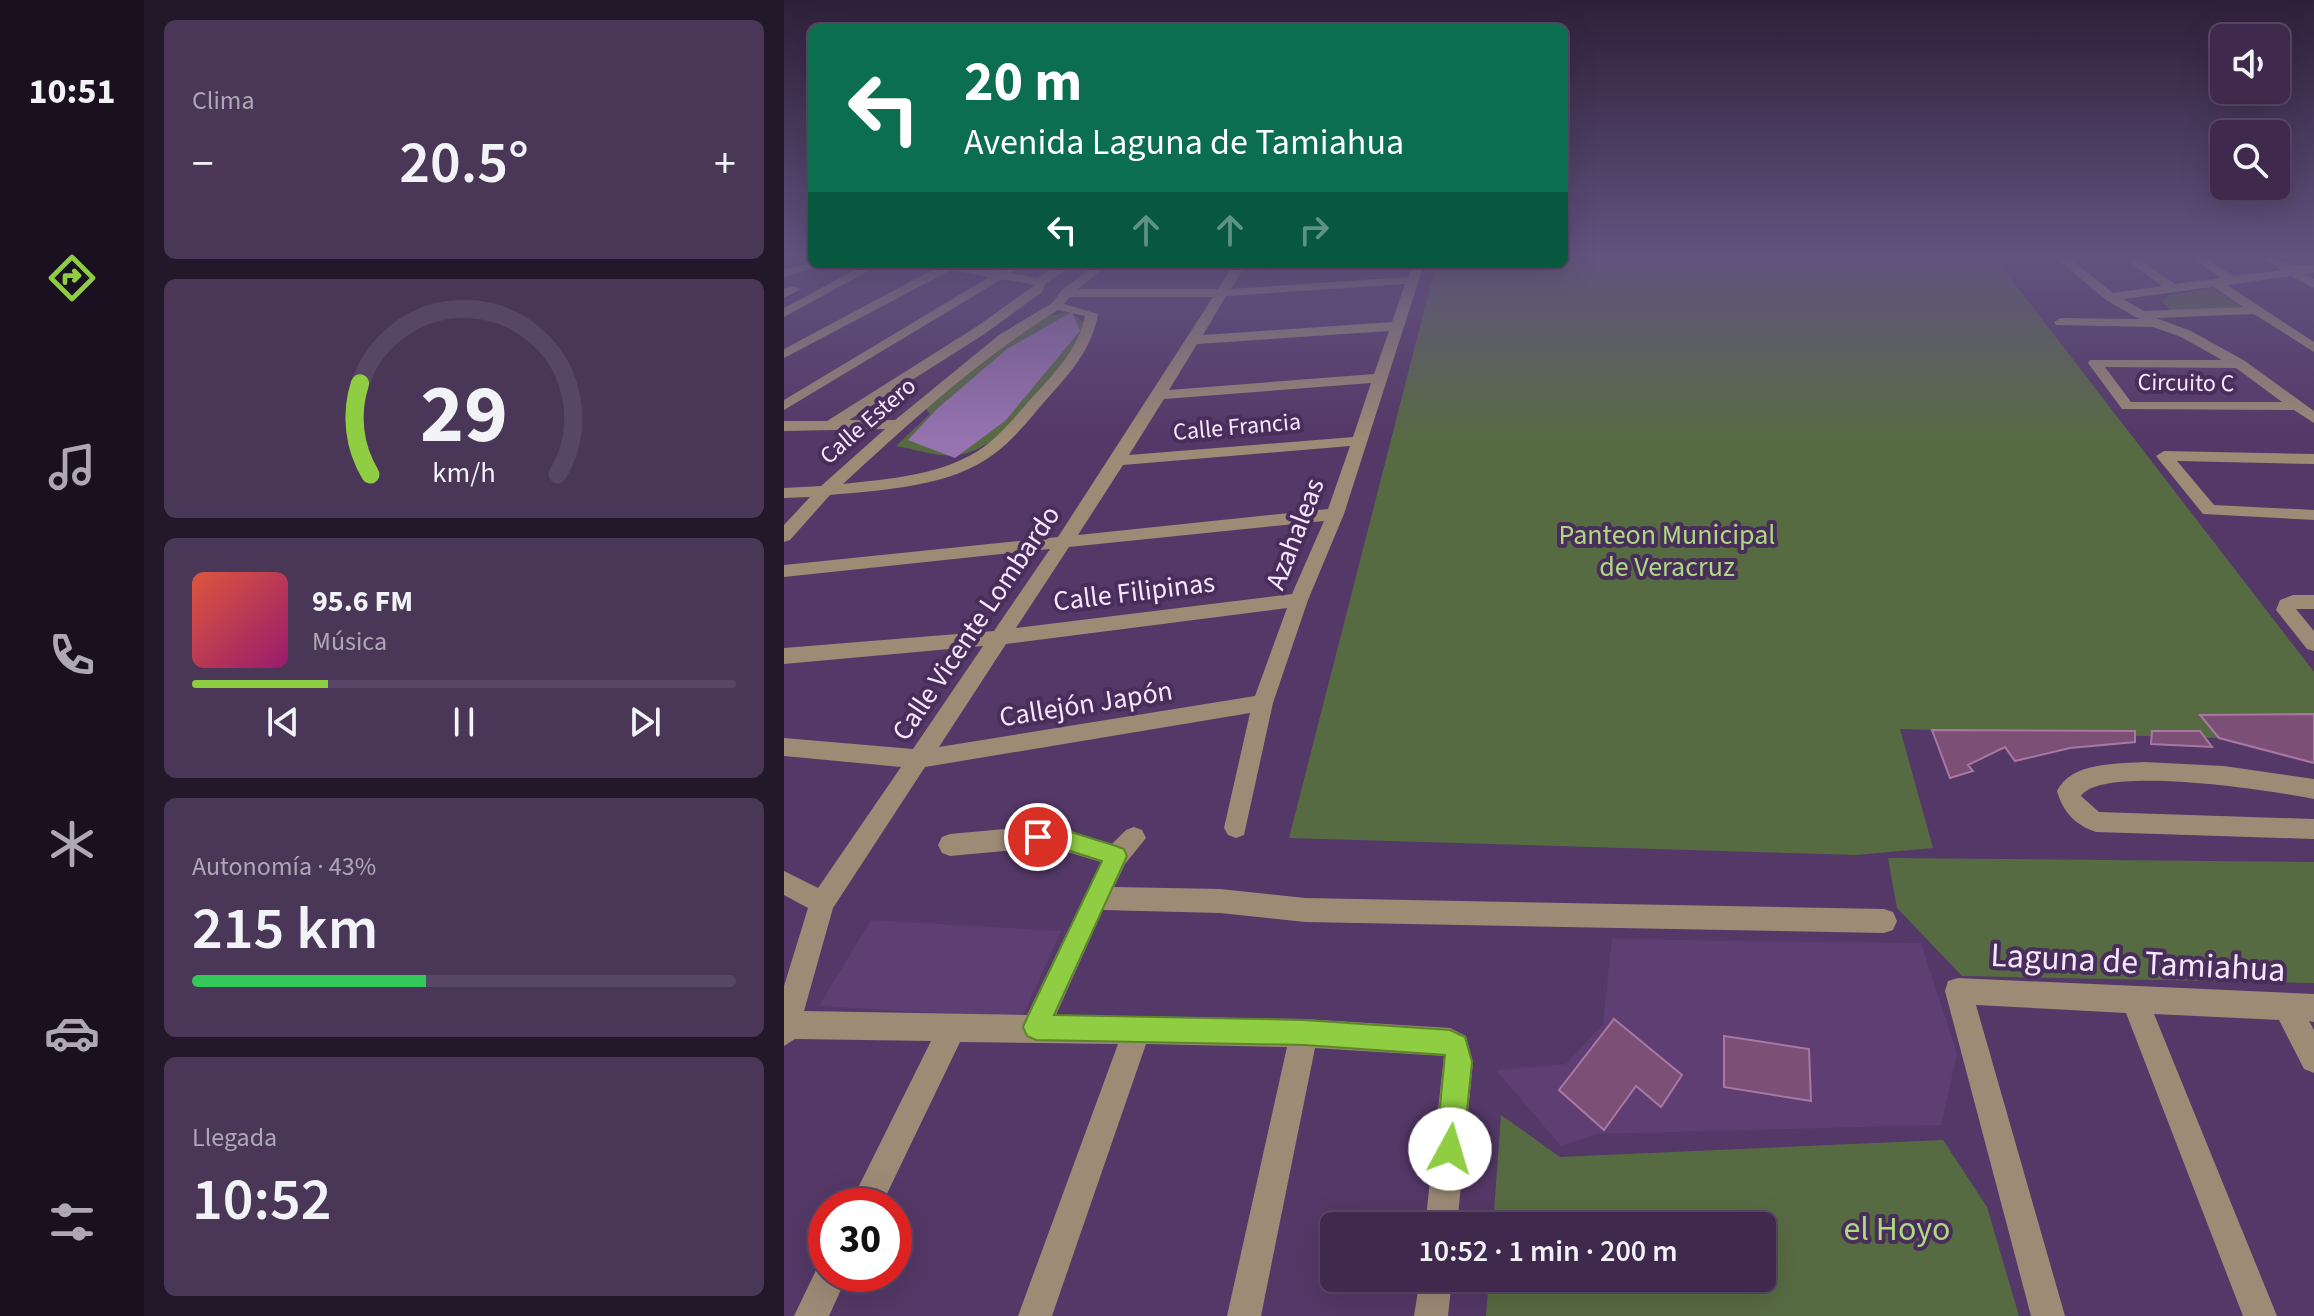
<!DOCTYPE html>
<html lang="es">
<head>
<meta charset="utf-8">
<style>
  :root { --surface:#3f2a4d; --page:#4a3657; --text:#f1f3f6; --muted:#ada7b6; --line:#584665; --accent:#8fcd42 }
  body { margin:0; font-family:"Source Sans 3",sans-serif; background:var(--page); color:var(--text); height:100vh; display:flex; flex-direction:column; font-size:30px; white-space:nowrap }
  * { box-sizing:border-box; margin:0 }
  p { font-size:26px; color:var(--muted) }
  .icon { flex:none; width:44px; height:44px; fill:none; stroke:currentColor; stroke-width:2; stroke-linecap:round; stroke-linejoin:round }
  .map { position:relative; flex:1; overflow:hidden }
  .side { display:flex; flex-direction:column; gap:20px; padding:20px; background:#23172a; width:640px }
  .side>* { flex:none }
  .guide { position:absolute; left:24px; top:24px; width:760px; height:244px; border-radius:12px; box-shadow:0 8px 32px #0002,0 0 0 2px var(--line); background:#0b6e4f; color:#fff; overflow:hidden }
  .buttons { position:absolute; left:1426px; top:24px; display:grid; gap:16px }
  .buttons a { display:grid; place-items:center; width:80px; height:80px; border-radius:12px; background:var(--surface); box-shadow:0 8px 32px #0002,0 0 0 2px var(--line); font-size:40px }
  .speed { position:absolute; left:24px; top:1188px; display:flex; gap:16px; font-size:40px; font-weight:700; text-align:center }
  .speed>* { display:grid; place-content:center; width:104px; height:104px; border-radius:50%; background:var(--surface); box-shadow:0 8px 32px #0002,0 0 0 2px var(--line); line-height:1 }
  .speed .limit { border:12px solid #d22; background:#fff; color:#111 }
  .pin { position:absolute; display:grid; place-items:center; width:68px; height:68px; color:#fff; margin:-34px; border:4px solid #fff; border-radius:50%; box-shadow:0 2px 8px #0007 }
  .me { position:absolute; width:88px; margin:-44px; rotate:6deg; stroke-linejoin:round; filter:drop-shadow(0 0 6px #0008) }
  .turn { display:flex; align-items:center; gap:28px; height:168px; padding:0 24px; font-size:36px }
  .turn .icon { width:104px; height:104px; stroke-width:2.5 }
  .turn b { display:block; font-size:56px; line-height:68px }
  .lanes { display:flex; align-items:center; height:76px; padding:0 24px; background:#0003; justify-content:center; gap:40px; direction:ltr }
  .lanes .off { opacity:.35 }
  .big { font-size:60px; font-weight:600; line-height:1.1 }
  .side .tile { flex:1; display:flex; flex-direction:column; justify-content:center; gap:12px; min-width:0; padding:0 28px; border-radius:12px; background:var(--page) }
  .side .dial { align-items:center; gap:0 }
  .dial svg { height:208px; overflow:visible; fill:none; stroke:var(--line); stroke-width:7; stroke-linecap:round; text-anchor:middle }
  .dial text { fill:var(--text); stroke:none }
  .song { display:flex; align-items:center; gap:24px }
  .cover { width:96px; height:96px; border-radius:12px; background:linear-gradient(135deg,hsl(10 70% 55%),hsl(320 70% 35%)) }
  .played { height:8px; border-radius:4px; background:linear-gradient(90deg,var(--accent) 25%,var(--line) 25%) }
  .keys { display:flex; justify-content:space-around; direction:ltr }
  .heat { display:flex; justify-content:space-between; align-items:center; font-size:44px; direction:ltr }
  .charge { height:12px; border-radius:6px; background:linear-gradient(90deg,#34c759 43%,var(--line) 0) }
  .trip { position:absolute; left:536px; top:1212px; width:456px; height:80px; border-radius:12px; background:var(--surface); box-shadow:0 8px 32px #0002,0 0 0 2px var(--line); font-weight:600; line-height:80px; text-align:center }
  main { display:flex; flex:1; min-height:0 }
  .tab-bar { display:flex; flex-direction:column; width:144px; justify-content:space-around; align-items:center; background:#19111f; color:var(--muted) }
  .tab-bar .icon { width:56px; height:56px }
  .tab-bar .on { color:var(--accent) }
  .tab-bar b { font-size:36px; color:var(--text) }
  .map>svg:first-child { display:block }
</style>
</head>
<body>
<main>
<nav class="tab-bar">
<b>10:51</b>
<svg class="icon on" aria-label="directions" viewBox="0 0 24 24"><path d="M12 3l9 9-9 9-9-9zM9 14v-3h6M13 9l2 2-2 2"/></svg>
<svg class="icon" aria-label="music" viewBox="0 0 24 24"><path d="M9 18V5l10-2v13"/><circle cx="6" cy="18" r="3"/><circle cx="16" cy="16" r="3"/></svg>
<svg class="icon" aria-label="phone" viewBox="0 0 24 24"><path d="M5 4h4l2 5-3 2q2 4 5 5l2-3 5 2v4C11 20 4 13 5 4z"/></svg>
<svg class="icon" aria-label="climate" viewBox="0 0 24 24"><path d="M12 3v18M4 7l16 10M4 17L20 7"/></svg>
<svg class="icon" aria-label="car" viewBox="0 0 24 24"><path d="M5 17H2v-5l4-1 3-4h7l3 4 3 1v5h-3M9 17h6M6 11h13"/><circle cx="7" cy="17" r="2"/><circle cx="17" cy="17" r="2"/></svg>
<svg class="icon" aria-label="filters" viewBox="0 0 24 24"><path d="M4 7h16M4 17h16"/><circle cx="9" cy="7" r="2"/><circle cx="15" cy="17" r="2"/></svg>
</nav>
<section class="side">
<div class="tile"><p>Clima</p>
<div class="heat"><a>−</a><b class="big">20.5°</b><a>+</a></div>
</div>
<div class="tile dial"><svg viewBox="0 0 100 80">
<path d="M14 69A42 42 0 1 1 86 69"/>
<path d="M14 69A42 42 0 0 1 10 34" stroke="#8fcd42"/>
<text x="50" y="56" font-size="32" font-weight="700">29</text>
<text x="50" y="72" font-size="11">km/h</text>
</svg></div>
<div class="tile">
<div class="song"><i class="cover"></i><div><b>95.6 FM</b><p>Música</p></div></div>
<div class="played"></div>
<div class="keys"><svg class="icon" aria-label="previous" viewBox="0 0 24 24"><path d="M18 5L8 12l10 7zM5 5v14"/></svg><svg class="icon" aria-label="pause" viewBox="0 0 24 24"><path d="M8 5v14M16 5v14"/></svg><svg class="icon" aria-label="next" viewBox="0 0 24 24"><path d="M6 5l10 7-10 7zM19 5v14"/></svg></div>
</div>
<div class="tile"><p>Autonomía · 43%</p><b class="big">215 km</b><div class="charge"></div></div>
<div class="tile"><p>Llegada</p><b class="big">10:52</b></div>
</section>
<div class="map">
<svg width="1530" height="1316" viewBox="0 0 1530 1316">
  <rect width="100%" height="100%" fill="#543867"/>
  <g fill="#5f3e74">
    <path d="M 87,920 L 277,931 L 238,1018 L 35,1006 Z"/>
    <path d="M 828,939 L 1137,943 L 1173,1054 L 1157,1125 L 813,1134 L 777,1146 L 712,1070 L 782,1064 L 819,1024 Z"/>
  </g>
  <g fill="#576b43">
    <path d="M 780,257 L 1210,257 L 1530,672 L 1530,763 L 1435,738 L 1116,729 L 1149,848 L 1072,855 L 505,838 L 652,264 L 780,264 Z"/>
    <path d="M 1429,288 L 1457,307 L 1387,311 L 1378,301 L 1385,295 Z"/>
    <path d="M 285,312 L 304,325 C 277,367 227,447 174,455 C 156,458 131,449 112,446 L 146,414 L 139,405 L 247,318 Z"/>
    <path d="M 1104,858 L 1530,862 L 1530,983 L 1178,976 L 1113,908 Z"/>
    <path d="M 717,1115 L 776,1157 L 1159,1140 L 1203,1207 L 1235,1316 L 702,1316 L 705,1278 L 978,1278 L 978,1226 L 709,1226 Z"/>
  </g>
  <path fill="#9773b0" d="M 288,312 L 296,331 L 221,421 L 171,458 L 124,440 L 154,408 L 223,349 Z"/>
  <g fill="#7c4f77" stroke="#a878a2" stroke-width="2">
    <path d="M 1530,714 L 1530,763 L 1435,738 L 1416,715 Z"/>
    <path d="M 1148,730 L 1351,731 L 1351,742 L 1286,748 L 1231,761 L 1221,747 L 1184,765 L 1189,771 L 1166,778 Z"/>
    <path d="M 1368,731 L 1416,731 L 1428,747 L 1367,744 Z"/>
    <path d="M 830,1019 L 898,1075 L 877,1107 L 852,1086 L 820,1130 L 775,1090 Z"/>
    <path d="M 940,1036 L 1025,1049 L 1027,1101 L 940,1087 Z"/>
  </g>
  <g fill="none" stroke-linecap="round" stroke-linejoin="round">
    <g fill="#9d8b76" fill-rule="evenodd">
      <path d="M 1271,257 L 1284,257 L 1329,293 L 1378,286 L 1338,257 L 1351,257 L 1391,284 L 1437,278 L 1406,257 L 1419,257 L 1450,276 L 1497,270 L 1478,257 C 1503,257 1502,269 1530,265 L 1530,273 L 1521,274 L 1530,279 L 1530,288 L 1507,276 L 1443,285 L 1530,342 L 1530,352 L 1470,314 L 1372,318 L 1407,331 L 1461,361 L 1530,411 L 1530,423 L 1510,410 L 1338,409 L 1304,363 L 1306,360 L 1438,360 L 1397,337 L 1369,327 L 1272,325 L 1270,322 L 1277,318 L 1355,319 L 1322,300 ZM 1429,287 L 1459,307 L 1360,311 L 1339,299 ZM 1321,367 L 1452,368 L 1498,402 L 1347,402 Z"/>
      <path d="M 28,263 L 43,264 L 0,277 L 0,269 Z"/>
      <path d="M 82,264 L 97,264 L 0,317 L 0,308 Z"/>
      <path d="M 149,264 L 175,264 L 214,271 L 226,264 L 240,264 L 227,273 L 253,278 L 277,264 L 292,264 L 262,283 L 258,292 L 202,333 L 65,420 L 111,420 L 215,335 L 268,303 L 278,290 L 312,264 L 325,264 L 294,289 L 434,289 L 450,264 L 462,264 L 447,289 L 624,277 L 628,264 L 640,264 L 560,514 L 524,600 L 489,703 L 460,835 L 452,838 L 444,835 L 440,828 L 466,713 L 141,767 L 49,908 L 20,1011 L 243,1015 L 317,862 L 277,850 L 254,848 L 166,856 L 158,853 L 154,845 L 158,837 L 166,834 L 254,826 L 277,828 L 328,844 L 342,830 L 350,827 L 358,830 L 362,838 L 341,864 L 330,887 L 436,889 L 521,898 L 1100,909 L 1109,912 L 1113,921 L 1109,930 L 1100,933 L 521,922 L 436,913 L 319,910 L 272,1015 L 520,1019 L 666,1028 L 682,1036 L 689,1062 L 673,1226 L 641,1226 L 660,1056 L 531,1048 L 477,1316 L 443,1316 L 503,1047 L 362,1044 L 268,1316 L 234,1316 L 334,1044 L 176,1042 L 97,1206 L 65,1206 L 147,1041 L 11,1039 L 0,1046 L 0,986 L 24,908 L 0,895 L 0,871 L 34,888 L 117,767 L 0,756 L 0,738 L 129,749 L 199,646 L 0,664 L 0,648 L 210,631 L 266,549 L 0,577 L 0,565 L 274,537 L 429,297 L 286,297 L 280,304 L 314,314 C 309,345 290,369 269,392 C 250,413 233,437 210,454 C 167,487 98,490 46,495 L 6,540 L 0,542 L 0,525 L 26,497 L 0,498 L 0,488 L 37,486 L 101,429 L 0,431 L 0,421 L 43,421 L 192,327 L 251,285 L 218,279 L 0,410 L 0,400 L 205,277 L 167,270 L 0,358 L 0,349 L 154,267 ZM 621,284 L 608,322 L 419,335 L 442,296 ZM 274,310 L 301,316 C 295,346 276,367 256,389 C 238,408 222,430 201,446 C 162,475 105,479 59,484 C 127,421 195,359 274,310 ZM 605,331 L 590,374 L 385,390 L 413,344 ZM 587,383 L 569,437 L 345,455 L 380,399 ZM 566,446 L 544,509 L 294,535 L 339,465 ZM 540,521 L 508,594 L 232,628 L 285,547 ZM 503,608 L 471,696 L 155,747 L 222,644 Z"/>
      <path d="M 7,286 L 17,289 L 0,298 L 0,289 Z"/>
      <path d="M 1380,451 L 1530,454 L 1530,464 L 1393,461 L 1430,505 L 1530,510 L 1530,520 L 1419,514 L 1372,456 Z"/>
      <path d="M 1509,595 L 1530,595 L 1530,609 L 1512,609 L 1530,631 L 1530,651 L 1523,649 L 1492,610 L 1496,600 Z"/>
      <path d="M 1360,762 L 1440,766 L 1530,779 L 1530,799 C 1491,791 1318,764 1297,796 L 1315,812 L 1530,819 L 1530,839 L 1312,832 C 1291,825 1279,812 1273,791 C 1287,762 1332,764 1360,762 Z"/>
      <path d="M 1174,978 L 1530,994 L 1530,1022 L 1525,1021 L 1530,1030 L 1530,1073 L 1520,1069 L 1495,1020 L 1370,1014 L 1493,1316 L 1459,1316 L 1342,1013 L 1192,1005 L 1281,1316 L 1247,1316 L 1161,991 L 1164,981 Z"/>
      <path d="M 42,1260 L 42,1274 L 64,1274 L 45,1316 L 10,1316 L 36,1262 Z"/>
      <path d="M 636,1278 L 668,1278 L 664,1316 L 630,1316 Z"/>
    </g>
  </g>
  <linearGradient id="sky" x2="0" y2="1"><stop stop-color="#2e1f39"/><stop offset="0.58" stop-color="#61537f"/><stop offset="1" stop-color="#61537f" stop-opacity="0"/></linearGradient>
  <rect width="1530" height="441" fill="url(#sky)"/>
  <path fill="#8fcd42" stroke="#5d852b" stroke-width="2" d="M 254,828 L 277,829 L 332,846 L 340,849 L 343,856 L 270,1015 L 520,1020 L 666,1030 L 681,1037 L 688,1062 L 679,1149 L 675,1159 L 666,1163 L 656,1159 L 652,1149 L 661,1055 L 520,1045 L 252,1040 L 243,1036 L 239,1027 L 243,1018 L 318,861 L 277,848 L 246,844 L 243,837 L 246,831 Z"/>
  <g text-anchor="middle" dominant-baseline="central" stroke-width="8" stroke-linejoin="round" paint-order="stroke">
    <g font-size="24" fill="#f4e7fe" stroke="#492e5c">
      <text transform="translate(1402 383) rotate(1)">Circuito C</text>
      <text transform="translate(84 421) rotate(-41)">Calle Estero</text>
      <text transform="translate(453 427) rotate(-5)">Calle Francia</text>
    </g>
    <g font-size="28" fill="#f4e7fe" stroke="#492e5c">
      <text transform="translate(511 534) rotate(-69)">Azahaleas</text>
      <text transform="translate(350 592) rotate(-7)">Calle Filipinas</text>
      <text transform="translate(192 623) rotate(-56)">Calle Vicente Lombardo</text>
      <text transform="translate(302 704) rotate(-9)">Callejón Japón</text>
    </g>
    <g font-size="28" fill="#adda80" stroke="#492e5c">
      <text x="883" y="535">Panteon Municipal<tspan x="883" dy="32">de Veracruz</tspan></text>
    </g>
    <g font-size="34" fill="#f4e7fe" stroke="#492e5c">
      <text transform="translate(1354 963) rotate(3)">Laguna de Tamiahua</text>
    </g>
    <g font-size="34" fill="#adda80" stroke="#492e5c">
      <text x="1113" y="1229">el Hoyo</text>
    </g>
  </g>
</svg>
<div class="buttons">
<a><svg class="icon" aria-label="sound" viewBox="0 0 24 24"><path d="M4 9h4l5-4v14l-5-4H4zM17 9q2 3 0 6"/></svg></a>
<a><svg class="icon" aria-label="search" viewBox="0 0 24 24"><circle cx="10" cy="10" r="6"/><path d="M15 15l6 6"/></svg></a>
</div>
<div class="speed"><div class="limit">30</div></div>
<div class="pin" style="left:254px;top:837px;background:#d93025"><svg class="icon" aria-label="arrive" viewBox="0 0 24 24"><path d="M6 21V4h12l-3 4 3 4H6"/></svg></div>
<svg class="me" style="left:666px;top:1149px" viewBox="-20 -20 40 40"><circle r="19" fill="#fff"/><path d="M0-13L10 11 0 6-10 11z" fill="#8fcd42"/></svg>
<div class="trip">10:52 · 1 min · 200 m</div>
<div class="guide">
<div class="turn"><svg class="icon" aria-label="left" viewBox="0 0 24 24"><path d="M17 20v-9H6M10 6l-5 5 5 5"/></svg><div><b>20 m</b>Avenida Laguna de Tamiahua</div></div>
<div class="lanes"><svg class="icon" aria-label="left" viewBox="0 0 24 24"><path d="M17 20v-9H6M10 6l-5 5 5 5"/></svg><svg class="icon off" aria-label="ahead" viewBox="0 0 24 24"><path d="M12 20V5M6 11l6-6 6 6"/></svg><svg class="icon off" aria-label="ahead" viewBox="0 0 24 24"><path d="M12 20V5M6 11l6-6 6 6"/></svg><svg class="icon off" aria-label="right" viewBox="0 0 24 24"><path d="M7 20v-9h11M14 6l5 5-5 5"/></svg></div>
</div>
</div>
</main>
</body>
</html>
